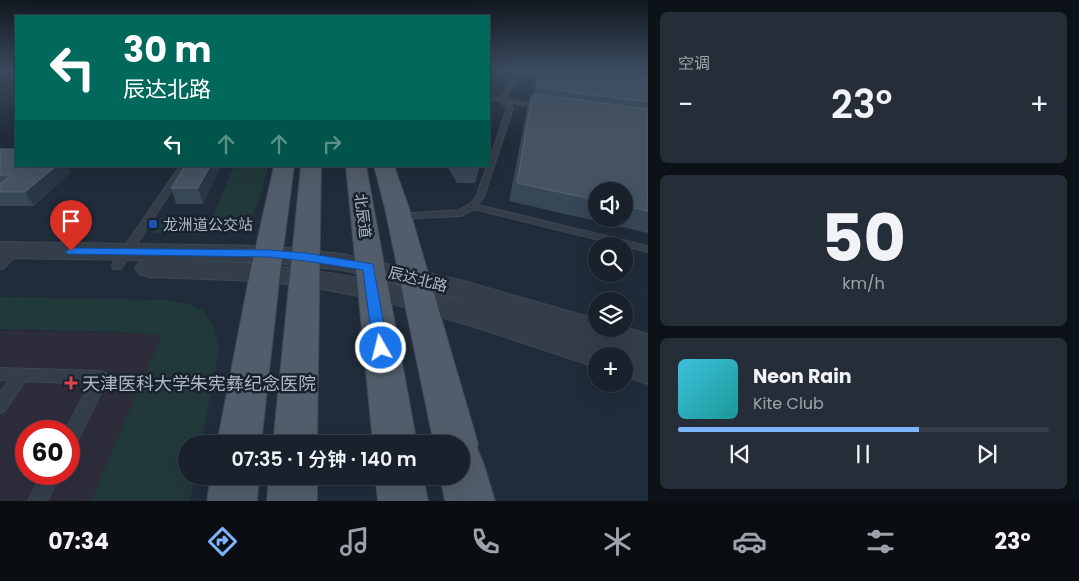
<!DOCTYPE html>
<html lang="zh">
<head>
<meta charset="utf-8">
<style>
  :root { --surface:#18212c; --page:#252e38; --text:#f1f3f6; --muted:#9fa3a9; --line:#363e48; --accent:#7db5fc }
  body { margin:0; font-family:Poppins,"Noto Sans SC",sans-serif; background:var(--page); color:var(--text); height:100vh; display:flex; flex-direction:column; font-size:19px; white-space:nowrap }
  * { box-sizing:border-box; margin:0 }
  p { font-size:16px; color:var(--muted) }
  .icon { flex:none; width:28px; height:28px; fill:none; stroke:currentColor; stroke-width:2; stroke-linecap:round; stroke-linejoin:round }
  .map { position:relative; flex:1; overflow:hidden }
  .side { display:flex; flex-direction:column; gap:12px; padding:12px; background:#0d1218; width:431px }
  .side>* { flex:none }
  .guide { position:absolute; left:15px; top:15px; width:475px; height:152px; border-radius:0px; box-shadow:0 5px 20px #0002,0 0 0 1px var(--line); background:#00695c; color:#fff; overflow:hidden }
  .controls { position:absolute; left:588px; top:182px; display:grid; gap:10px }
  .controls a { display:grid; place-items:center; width:45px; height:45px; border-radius:50%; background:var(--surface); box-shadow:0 5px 20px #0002,0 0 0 1px var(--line); font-size:25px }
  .speed { position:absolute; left:15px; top:420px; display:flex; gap:10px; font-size:25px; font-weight:700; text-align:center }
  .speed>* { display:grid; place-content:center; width:65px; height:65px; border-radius:50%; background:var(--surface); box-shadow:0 5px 20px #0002,0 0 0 1px var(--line); line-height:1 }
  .speed .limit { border:8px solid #d22; background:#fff; color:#111 }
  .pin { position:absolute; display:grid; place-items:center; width:42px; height:42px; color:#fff; margin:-51px -21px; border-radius:50% 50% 50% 0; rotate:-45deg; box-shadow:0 0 5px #0007 }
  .pin .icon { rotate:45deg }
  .me { position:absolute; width:55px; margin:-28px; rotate:352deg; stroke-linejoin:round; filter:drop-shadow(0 0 4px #0008) }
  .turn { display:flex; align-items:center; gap:18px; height:105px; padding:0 25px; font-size:22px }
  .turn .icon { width:65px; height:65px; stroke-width:2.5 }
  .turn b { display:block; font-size:35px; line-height:42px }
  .lanes { display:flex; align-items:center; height:48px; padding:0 25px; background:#0003; justify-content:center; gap:25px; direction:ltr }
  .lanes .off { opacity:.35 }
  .big { font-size:38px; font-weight:600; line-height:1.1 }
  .side .tile { flex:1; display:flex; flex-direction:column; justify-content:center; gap:8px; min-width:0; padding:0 18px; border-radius:8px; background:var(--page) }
  .side .dial { align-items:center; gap:0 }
  .dial b { font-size:65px; line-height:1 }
  .song { display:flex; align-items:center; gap:15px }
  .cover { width:60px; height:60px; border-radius:8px; background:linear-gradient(135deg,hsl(190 70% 55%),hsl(180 70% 35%)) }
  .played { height:5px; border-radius:2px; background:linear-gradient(90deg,var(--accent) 65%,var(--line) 65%) }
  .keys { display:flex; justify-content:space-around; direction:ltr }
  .heat { display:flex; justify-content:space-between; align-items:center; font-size:28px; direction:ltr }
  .trip { position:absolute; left:178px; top:435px; width:292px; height:50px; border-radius:25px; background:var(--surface); box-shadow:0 5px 20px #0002,0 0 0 1px var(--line); font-weight:600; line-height:50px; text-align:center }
  .menu { display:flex; height:80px; justify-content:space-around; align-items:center; background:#0a0d12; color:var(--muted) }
  .menu .icon { width:35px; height:35px }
  .menu .selected { color:var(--accent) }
  .menu b { font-size:22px; color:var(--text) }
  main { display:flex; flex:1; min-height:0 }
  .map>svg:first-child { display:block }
</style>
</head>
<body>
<main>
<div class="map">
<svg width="648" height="501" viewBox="0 0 648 501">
  <rect width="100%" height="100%" fill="#202c3a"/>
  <path fill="#2d2c3b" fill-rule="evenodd" d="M 0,330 L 162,334 L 93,501 L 0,501 ZM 26,431 L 69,431 L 69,474 L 26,474 Z"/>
  <g fill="#22393b">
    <path d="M 234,166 L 268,166 C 264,180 261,198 254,211 C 234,242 183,233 152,233 L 161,217 L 212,218 Z"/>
    <path d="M 0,297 L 167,300 L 188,304 L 204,311 L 214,328 L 219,350 L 201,444 L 186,444 L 186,476 L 195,476 L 190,501 L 91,501 L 162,335 L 124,332 L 0,329 Z"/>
  </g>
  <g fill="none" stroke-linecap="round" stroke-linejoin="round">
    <defs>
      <g id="service">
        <path d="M 516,69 L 520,69 L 506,99 L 545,106 L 542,108 L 507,102 L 513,108 L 484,197 L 478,205 L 648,246 L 648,252 L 474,209 L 461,216 L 396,219 L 395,217 L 396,215 L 399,214 L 459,210 L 470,204 L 476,197 L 487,166 L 489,166 L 489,161 L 507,108 L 501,101 L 489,99 L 489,97 L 502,98 Z"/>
        <path d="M 180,166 L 187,166 L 121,269 L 113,269 L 112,266 L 113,263 Z"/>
        <path d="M 15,247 L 19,248 L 20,250 L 19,252 L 4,268 L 0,269 L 0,259 L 11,248 Z"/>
        <path d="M 0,368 L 101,371 L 106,373 L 108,378 L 75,446 L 69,448 L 69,431 L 65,431 L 90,384 L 25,381 L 5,411 L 0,413 L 0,393 L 9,381 L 0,380 Z"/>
        <path d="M 42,474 L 60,474 L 47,501 L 28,501 Z"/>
      </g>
      <g id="tertiary">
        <path d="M 638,69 L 648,69 L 648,72 L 640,71 Z"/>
        <path d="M 0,242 L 269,246 L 342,254 L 460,280 L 596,319 L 596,329 L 624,329 L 624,327 L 648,334 L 648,384 L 624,376 L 624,356 L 596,356 L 596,367 C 500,335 404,301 303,286 C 252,279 200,279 148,277 L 139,274 L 135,268 L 139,262 L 145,260 L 0,258 ZM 200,261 L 269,262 L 342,270 L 458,299 L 466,302 C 378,278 291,264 200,261 Z"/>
      </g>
      <g id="primary">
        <path d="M 274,166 L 294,166 L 280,273 L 261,444 L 217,444 L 250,273 Z"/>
        <path d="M 301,166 L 321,166 L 317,444 L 273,444 Z"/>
        <path d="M 346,166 L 366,166 L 417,444 L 373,444 Z"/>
        <path d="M 374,166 L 394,166 L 409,208 L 478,444 L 477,448 L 484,465 L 495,501 L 445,501 L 440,476 L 461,476 L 461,444 L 434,444 L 385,208 Z"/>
        <path d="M 211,476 L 259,476 L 257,501 L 207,501 Z"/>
        <path d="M 269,476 L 317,476 L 317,501 L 267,501 Z"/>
        <path d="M 375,476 L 423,476 L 428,501 L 378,501 Z"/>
      </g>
    </defs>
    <use href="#service" stroke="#3d4753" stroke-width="2"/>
    <use href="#tertiary" stroke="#3d4753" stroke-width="2"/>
    <use href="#primary" stroke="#3d4753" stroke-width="2"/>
    <use href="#service" fill="#343e4a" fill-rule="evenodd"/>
    <use href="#tertiary" fill="#343e4a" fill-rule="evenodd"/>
    <use href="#primary" fill="#515d6a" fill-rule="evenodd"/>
  </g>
  <g fill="#384756" fill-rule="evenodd">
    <path d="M 539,69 L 588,69 L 648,75 L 648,233 L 509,201 L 527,109 L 532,95 L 533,95 L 537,75 ZM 596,191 L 624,191 L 624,219 L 596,219 Z"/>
    <path d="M 0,149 L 16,166 L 67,166 L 70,173 L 34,206 L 0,206 Z"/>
    <path d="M 185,166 L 221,166 L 203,204 L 176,204 L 171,188 Z"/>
    <path d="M 447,166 L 480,166 L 475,183 L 457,183 Z"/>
  </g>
  <g fill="#293746">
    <path d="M 56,166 L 67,166 L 70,173 L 34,206 L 25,192 Z"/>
    <path d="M 210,166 L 221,166 L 203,204 L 198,188 Z"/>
  </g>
  <g fill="#455362" stroke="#556372">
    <path d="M 540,69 L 588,69 L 648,75 L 648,102 L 537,88 Z"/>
    <path d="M 536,94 L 648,109 L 648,211 L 624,206 L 624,191 L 596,191 L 596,200 L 517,183 L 532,95 Z"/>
    <path d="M 0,149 L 16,149 L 16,166 L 56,166 L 25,192 L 0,192 L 0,184 L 12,175 L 0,175 Z"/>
    <path d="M 185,166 L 210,166 L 198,188 L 171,188 Z"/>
    <path d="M 461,166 L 480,166 L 461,167 Z"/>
  </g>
  <linearGradient id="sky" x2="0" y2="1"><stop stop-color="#121820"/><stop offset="0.5" stop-color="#3c4b60"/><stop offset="1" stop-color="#3c4b60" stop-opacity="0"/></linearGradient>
  <rect width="648" height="139" fill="url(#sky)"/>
  <path fill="#1a73e8" stroke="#114b97" d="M 71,248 L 269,250 L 306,253 L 373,264 L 388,348 L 386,352 L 381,354 L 375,352 L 373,348 L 363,270 L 306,261 L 269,257 L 67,254 L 66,251 Z"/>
  <rect fill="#1a4fb4" stroke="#19232e" stroke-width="2" x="148" y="219" width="10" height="10" rx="2.5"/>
  <path fill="#e0444e" stroke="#19232e" stroke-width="2" d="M68.5 375.5h5v5h5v5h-5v5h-5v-5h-5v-5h5z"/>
  <g text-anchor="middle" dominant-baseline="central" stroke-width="5" stroke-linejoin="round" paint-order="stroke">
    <g font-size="15" fill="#aeb9c6" stroke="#19232e">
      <text transform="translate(363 216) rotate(83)">北辰道</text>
      <text transform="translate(418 279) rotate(14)">辰达北路</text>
    </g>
    <g font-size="15" fill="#aeb9c6" stroke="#19232e" text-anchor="start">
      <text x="163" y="224">龙洲道公交站</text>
    </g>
    <g font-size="18" fill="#aeb9c6" stroke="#19232e" text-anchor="start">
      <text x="82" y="383">天津医科大学朱宪彝纪念医院</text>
    </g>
  </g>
</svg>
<div class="controls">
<a><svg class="icon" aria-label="sound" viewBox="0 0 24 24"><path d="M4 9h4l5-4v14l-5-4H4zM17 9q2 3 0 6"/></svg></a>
<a><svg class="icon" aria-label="search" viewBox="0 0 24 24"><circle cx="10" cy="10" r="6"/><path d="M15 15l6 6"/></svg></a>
<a><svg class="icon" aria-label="layers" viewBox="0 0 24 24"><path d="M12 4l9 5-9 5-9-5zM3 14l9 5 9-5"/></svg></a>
<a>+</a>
</div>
<div class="speed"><div class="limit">60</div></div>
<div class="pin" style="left:71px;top:251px;background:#d93025"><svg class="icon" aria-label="arrive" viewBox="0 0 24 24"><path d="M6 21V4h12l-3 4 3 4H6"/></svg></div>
<svg class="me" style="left:381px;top:348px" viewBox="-20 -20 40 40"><circle r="17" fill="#1a73e8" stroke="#fff" stroke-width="3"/><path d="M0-11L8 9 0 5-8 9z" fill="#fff"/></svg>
<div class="trip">07:35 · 1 分钟 · 140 m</div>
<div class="guide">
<div class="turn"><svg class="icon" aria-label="left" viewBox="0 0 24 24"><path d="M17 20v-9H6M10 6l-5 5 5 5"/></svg><div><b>30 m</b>辰达北路</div></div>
<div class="lanes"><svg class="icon" aria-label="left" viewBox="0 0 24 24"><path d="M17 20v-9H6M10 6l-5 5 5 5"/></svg><svg class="icon off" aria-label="ahead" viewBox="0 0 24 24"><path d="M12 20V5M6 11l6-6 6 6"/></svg><svg class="icon off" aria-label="ahead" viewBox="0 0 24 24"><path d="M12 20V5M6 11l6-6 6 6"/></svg><svg class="icon off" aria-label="right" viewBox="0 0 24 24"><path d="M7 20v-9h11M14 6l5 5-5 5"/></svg></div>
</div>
</div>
<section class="side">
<div class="tile"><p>空调</p>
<div class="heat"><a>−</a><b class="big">23°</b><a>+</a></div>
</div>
<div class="tile dial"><b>50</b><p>km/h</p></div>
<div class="tile">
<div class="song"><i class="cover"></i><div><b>Neon Rain</b><p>Kite Club</p></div></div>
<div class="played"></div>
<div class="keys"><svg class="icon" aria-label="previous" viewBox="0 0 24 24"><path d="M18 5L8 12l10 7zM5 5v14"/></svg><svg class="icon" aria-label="pause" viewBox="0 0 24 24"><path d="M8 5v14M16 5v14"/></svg><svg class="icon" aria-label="next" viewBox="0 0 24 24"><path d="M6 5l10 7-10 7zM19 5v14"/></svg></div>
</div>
</section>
</main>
<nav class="menu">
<b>07:34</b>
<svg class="icon selected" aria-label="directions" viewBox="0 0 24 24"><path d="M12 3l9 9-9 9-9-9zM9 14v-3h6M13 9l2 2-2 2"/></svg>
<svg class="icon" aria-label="music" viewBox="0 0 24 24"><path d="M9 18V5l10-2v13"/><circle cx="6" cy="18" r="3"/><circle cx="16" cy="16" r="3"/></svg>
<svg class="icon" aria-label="phone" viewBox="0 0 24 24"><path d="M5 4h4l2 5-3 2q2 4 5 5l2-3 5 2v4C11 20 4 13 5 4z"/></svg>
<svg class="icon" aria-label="climate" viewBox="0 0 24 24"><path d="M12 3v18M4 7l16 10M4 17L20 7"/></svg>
<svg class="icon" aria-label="car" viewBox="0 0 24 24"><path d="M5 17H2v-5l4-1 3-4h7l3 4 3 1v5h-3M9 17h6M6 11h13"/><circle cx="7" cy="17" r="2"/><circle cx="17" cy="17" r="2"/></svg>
<svg class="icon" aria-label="filters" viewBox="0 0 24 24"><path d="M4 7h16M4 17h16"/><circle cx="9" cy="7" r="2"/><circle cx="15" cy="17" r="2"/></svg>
<b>23°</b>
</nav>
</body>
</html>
